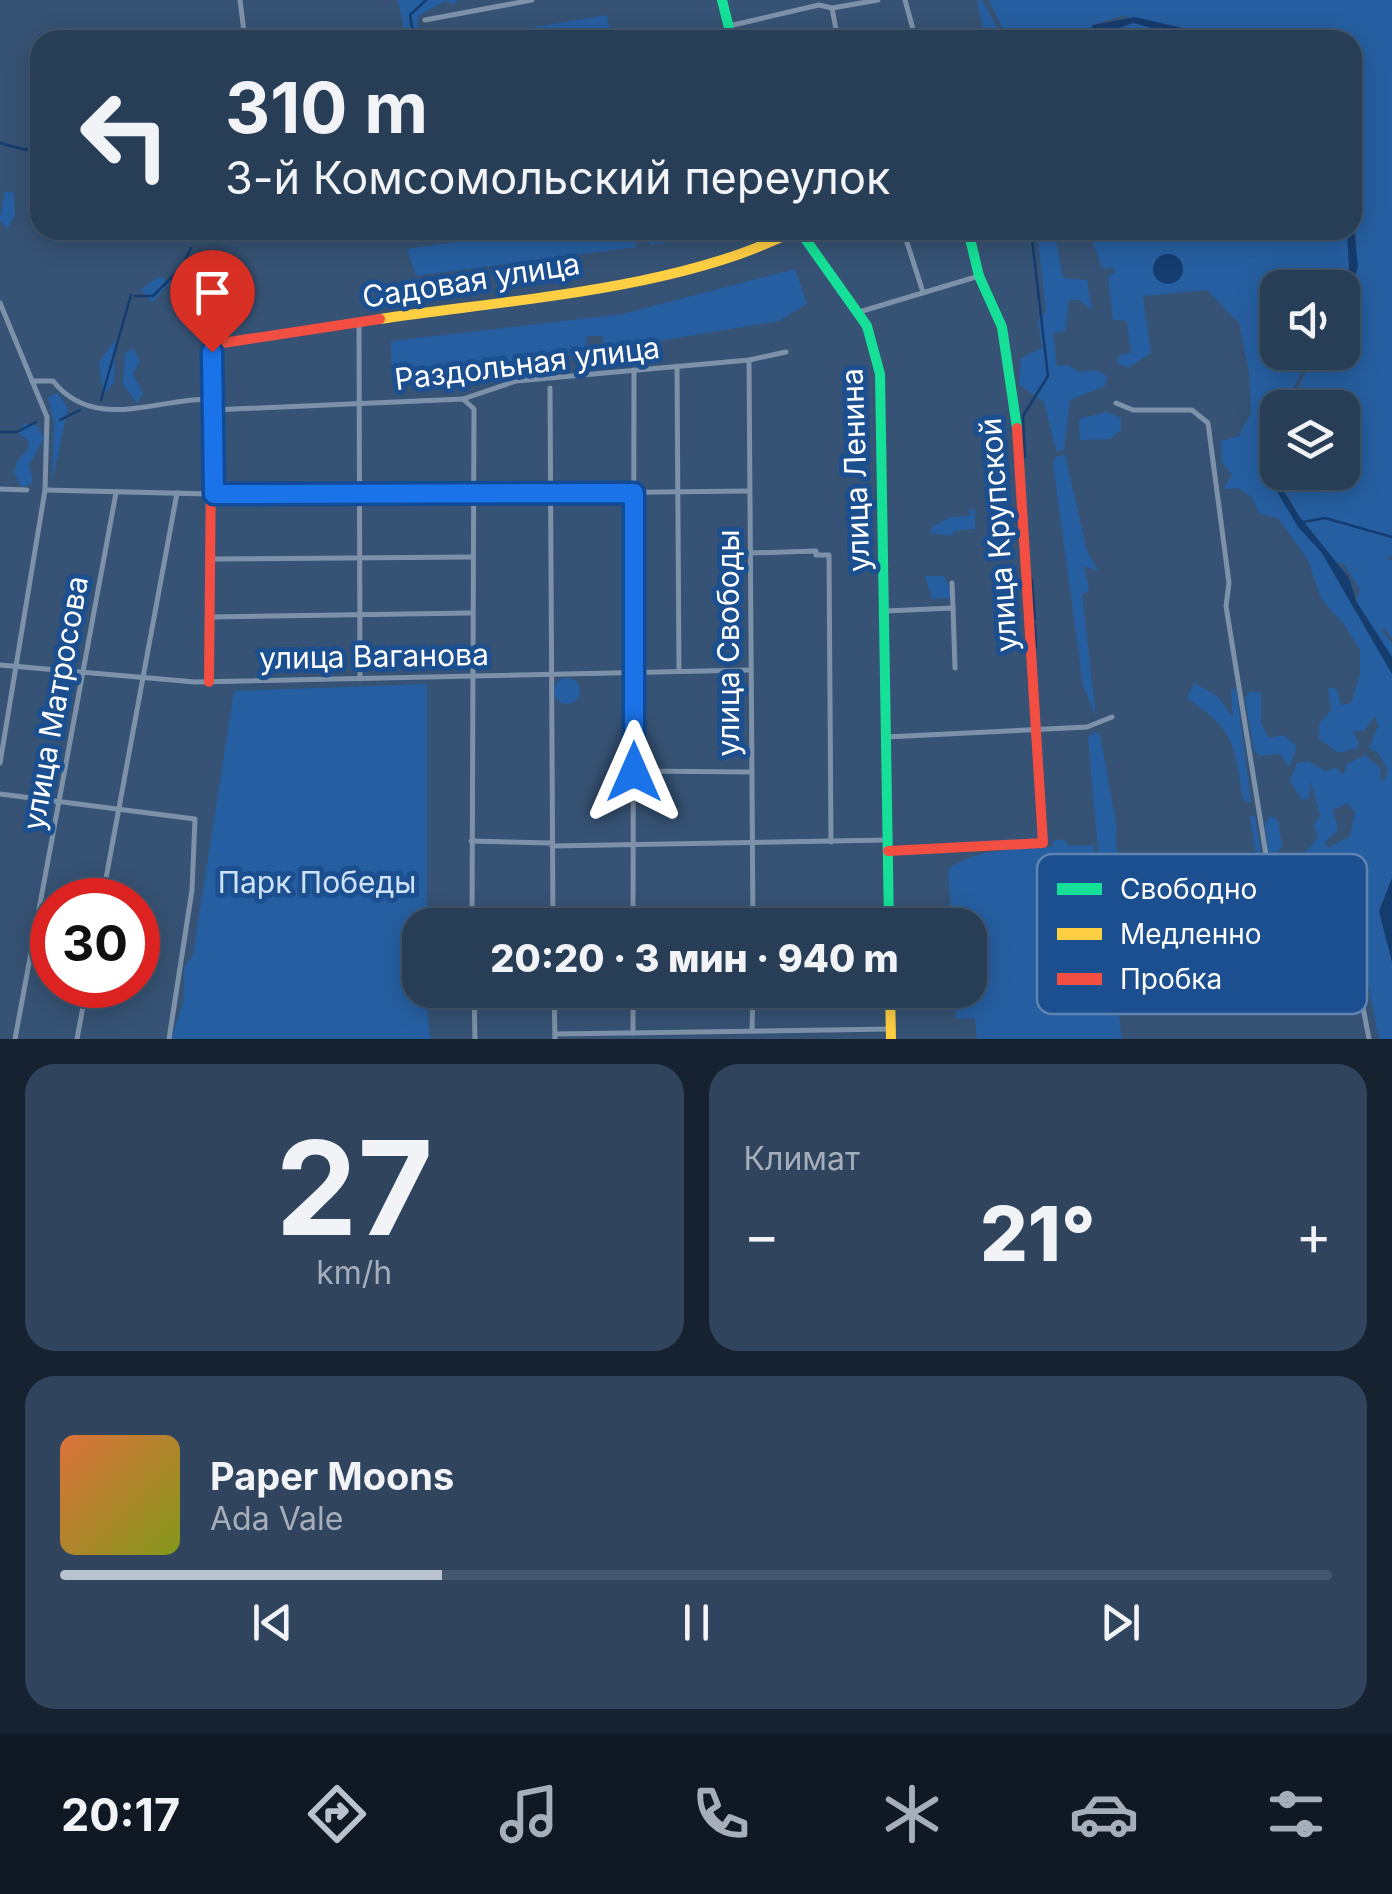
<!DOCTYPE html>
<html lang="ru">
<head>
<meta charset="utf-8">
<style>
  :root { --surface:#283e57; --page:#30455d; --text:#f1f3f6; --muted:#a5aeba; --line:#44576d; --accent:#b9c2ce }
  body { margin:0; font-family:Inter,sans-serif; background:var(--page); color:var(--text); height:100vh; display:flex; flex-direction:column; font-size:38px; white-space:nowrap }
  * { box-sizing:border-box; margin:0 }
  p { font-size:32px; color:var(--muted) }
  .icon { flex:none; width:55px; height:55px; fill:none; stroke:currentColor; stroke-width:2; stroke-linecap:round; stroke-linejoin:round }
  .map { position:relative; height:1039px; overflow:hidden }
  .sheet { display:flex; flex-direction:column; gap:25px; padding:25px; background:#162230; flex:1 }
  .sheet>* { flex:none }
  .banner { position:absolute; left:30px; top:30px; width:1332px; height:210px; border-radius:30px; box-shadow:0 5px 25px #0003,0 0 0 2px var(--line); background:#283e57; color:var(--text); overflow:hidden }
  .controls { position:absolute; left:1260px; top:270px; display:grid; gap:20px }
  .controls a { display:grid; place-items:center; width:100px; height:100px; border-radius:20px; background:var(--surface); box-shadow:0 5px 25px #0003,0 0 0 2px var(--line); font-size:50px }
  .speed { position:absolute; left:30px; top:878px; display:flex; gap:20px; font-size:50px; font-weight:700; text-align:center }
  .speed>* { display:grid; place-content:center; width:130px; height:130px; border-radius:50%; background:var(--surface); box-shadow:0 5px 25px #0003,0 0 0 2px var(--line); line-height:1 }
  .speed .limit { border:15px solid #d22; background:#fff; color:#111 }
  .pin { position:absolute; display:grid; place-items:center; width:85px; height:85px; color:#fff; margin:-102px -42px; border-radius:50% 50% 50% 0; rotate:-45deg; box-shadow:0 0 10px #0007 }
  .pin .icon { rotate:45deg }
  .me { position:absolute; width:110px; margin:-55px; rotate:0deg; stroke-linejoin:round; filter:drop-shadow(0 0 8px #0008) }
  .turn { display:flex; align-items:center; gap:35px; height:210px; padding:0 30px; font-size:45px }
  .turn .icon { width:130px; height:130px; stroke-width:2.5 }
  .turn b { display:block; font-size:70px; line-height:85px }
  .big { font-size:75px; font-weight:800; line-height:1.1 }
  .sheet .card { flex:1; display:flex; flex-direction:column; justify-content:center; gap:15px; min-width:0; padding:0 35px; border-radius:30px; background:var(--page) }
  .sheet .dial { align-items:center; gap:0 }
  .dial b { font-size:130px; line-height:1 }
  .song { display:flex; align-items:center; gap:30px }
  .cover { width:120px; height:120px; border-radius:15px; background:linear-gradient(135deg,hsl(20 70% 55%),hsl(70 70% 35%)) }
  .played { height:10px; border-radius:5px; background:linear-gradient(90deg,var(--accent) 30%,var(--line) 30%) }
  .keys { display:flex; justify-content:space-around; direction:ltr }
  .heat { display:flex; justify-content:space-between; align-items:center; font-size:55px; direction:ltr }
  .sheet .tiles { flex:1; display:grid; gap:25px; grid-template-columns:1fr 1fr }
  .card:last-child { grid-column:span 2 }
  .trip { position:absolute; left:402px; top:908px; width:585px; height:100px; border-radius:30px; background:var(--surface); box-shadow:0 5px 25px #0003,0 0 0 2px var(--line); font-weight:800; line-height:100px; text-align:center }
  .tabs { display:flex; height:160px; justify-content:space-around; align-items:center; background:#101923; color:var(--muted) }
  .tabs .icon { width:70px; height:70px }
  .tabs .on { color:var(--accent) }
  .tabs b { font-size:45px; color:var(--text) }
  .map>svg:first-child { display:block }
</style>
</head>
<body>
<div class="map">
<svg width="1392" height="1039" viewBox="0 0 1392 1039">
  <rect width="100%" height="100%" fill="#365274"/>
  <g fill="#265fa1" fill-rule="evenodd">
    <path d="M 398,0 L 458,0 L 454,4 L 445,1 L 418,16 L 418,40 L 406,40 Z"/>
    <path d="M 977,0 L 982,0 L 1004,40 L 985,40 Z"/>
    <path d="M 989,0 L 1392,0 L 1392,556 L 1386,558 L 1392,560 L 1392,639 L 1384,627 L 1382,631 L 1392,643 L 1392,657 L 1356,601 L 1360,590 L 1343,563 L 1336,563 L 1299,516 L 1271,467 L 1277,434 L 1278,472 L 1342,472 L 1342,408 L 1290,407 L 1314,353 L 1342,352 L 1343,307 L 1357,273 L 1352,40 L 1093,40 L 1104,25 L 1123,27 L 1134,22 L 1125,15 L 1093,25 L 1085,40 L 1014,40 L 1001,26 Z"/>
    <path d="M 607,15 L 610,30 L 631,27 L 633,40 L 455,40 Z"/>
    <path d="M 5,191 L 14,193 L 15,215 L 7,229 L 0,220 Z"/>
    <path d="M 538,230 L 745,230 L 650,245 L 648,235 L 637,236 L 636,247 L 416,276 L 407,249 Z"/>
    <path d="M 1037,230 L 1054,230 L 1063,278 L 1087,280 L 1092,311 L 1080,300 L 1069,300 L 1065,331 L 1053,333 L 1057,366 L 1069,365 L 1078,372 L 1096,370 L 1107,376 L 1105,386 L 1070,400 L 1064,450 L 1056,451 L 1044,402 L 1019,385 L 1021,358 L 1042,348 L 1038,320 L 1046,311 Z"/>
    <path d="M 1088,230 L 1347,230 L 1349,267 L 1343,292 L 1342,288 L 1278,288 L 1278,352 L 1310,353 L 1285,407 L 1278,408 L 1277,424 L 1265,464 L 1282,500 L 1322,553 L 1392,674 L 1392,878 L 1379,911 L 1392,962 L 1392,1039 L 1379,1039 L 1359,938 C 1339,945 1298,922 1287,903 C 1283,896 1283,887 1281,879 L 1318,838 L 1314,824 L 1320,816 L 1311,781 L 1309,798 L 1302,800 L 1290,781 L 1297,763 L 1309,761 L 1325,771 L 1337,768 L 1343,775 L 1347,764 L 1365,755 L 1381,769 L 1380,780 L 1385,779 L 1388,770 L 1378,753 L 1369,748 L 1378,726 L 1375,716 L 1364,731 L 1353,731 L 1359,744 L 1357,748 L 1338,753 L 1319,739 L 1319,723 L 1331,710 L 1328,688 L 1337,689 L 1341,705 L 1351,703 L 1360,674 L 1360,650 L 1344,624 L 1321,599 L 1308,560 L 1278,518 L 1260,514 L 1251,497 L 1238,488 L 1223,489 L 1232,475 L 1222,462 L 1221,441 L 1239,436 L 1251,413 L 1249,373 L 1239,323 L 1207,290 L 1143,296 L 1151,353 L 1129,367 L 1118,365 L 1119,355 L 1131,353 L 1127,321 L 1113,320 L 1108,277 L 1115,272 L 1112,267 L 1103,269 ZM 1348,803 L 1355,812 L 1350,836 L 1328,848 L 1325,842 L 1338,830 L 1333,810 Z"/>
    <path d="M 219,267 L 233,275 L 209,285 L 208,291 L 220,301 L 217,332 L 209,333 L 203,319 L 211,307 L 202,302 L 200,282 L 193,270 L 202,273 Z"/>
    <path d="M 795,269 L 807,304 L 779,321 L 604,350 L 603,336 L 587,336 L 585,353 L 392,381 L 391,341 L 623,314 Z"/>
    <path d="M 159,277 L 171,281 L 152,303 L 141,289 Z"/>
    <path d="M 115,340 L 114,382 L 103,395 L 99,362 Z"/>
    <path d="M 133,348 L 140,361 L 133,374 L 143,393 L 137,403 L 123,384 L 125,353 Z"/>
    <path d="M 57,393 L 68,408 L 52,481 L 54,424 L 48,397 Z"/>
    <path d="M 1107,412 L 1121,418 L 1121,430 L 1110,439 L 1080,440 L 1079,419 Z"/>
    <path d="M 24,423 L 38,426 L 44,438 L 29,465 L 33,482 L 22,488 L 14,473 L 17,461 L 29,448 L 28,440 L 18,433 Z"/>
    <path d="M 1065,455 L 1087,551 L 1098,571 L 1084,566 L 1089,591 L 1082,594 L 1096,718 L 1083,685 L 1053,464 L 1056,456 Z"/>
    <path d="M 969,509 L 975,509 L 975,529 L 955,531 L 951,536 L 930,533 L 932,527 L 950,517 L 970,516 Z"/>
    <path d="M 925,576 L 944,576 L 952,593 L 950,598 L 932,599 Z"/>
    <circle cx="567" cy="691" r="13"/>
    <path d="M 1194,683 L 1217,696 L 1233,717 L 1231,691 L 1236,688 L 1251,802 L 1244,801 L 1242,794 C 1234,740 1232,729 1187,698 Z"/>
    <path d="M 427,684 L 427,925 L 420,925 L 420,990 L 431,990 L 427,1012 L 431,1039 L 171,1039 L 184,1000 L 184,968 L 193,955 L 234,691 Z"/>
    <path d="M 1250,691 L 1261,693 L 1261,722 L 1268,738 L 1284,735 L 1297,747 L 1289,767 L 1280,754 L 1259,756 L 1254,750 L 1245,699 Z"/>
    <path d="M 1093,732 L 1100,735 L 1117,829 C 1111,848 1128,869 1127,891 L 1117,889 L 1123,971 L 1116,996 L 1122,1039 L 977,1039 L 975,1018 L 956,1019 L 955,990 L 970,990 L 970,925 L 952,925 L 948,869 C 982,847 1012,850 1052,847 L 1053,841 L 1063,839 L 1069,846 L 1094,845 L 1095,862 L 1099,862 L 1088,737 Z"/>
    <path d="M 1255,815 L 1268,902 L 1263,902 L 1250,816 Z"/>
    <path d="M 1271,816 L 1278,820 L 1282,847 L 1275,855 L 1268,851 L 1265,823 Z"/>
  </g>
  <g fill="#153c6e">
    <path d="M 1135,17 L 1234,40 L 1198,40 L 1133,23 L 1085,40 L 1093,25 Z"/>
    <path d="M 1353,219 L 1358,267 L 1343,307 L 1349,267 L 1347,230 L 1352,230 Z"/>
    <circle cx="1168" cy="269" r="15"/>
    <path d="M 1277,424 L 1273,474 L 1299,516 L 1349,578 L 1356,601 L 1392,657 L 1392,674 L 1322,553 L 1298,527 L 1265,471 L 1268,444 Z"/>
    <path d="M 1392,878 L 1392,962 L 1379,911 Z"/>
  </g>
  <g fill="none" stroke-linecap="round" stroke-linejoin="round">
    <g stroke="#153c6e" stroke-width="2.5">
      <path d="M 414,40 L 410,15 L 426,0"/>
      <path d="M 0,143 L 26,150 L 40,140"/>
      <path d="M 196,240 L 201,230"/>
      <path d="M 186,258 L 191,248"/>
      <path d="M 135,296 L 153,296 L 177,272"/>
      <path d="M 101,400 L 131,295"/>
      <path d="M 60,420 L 80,410"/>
      <path d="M 0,432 L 17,432 L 36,422"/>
      <path d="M 1025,457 L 1023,416 L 1048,376 L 1031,230"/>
      <path d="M 1303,522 L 1325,518 L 1392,537"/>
      <path d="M 1032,580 L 1035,619"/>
      <path d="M 1035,624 L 1036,647"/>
    </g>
    <g stroke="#7d92a8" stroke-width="5">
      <path d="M 240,0 L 245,40"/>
      <path d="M 905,0 L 916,40"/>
      <path d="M 832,8 L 838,40"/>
      <path d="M 425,20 L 532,0"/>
      <path d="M 729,26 L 819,5 L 832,8 L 878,0"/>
      <path d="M 903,230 L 922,289"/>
      <path d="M 0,303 L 47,417 L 45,490 L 0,763"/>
      <path d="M 859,312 L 979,276"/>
      <path d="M 359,322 L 360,679"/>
      <path d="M 749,360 L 753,925"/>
      <path d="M 677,366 L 679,670"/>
      <path d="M 32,381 L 53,381 C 94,432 154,399 211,399"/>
      <path d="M 550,388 L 553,925"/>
      <path d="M 463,399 L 474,409 L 472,925"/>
      <path d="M 1116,403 L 1133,410 L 1192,410 L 1208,423 L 1229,583 L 1226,606 L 1271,886 L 1283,908 L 1354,960 L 1369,1039"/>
      <path d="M 212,410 L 463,399 L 516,381 L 749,360 L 786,352"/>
      <path d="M 0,489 L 27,490"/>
      <path d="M 45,490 L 292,496 L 749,491"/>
      <path d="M 750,553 L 816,551 L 816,555 L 829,555 L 831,842"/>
      <path d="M 212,559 L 471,557"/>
      <path d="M 952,583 L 953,608"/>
      <path d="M 885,611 L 953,608 L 955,668"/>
      <path d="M 210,617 L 471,613"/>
      <path d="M 0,665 L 195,682 L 750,670"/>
      <path d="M 886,737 L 1087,727 L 1112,717"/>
      <path d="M 634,771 L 751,772"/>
      <path d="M 0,794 L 195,819 L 192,890 L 169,1039"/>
      <path d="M 471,841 L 551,843"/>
      <path d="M 552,846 L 888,840"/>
      <path d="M 102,900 L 177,493"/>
      <path d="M 633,925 L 634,370"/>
      <path d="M 474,990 L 475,1039"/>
      <path d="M 554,990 L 555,1039"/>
      <path d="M 633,990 L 633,1033"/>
      <path d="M 752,1031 L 753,990"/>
      <path d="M 555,1034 L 891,1029"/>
      <path d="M 15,1039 L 116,493"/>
      <path d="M 77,1039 L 87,985"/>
    </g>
    <g stroke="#16e098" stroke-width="10">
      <path d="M 722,0 L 732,40"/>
      <path d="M 799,230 L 867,326 L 880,374 L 889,925"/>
      <path d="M 968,230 L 979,276 L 1002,327 L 1017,428"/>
    </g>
    <g stroke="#ffcf43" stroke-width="10">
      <path d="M 380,319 C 506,300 685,289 795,230"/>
      <path d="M 890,990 L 891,1039"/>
    </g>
    <g stroke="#f24e42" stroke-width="10">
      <path d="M 209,682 L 212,352 L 216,344 L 380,319"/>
      <path d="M 888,851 L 1043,843 L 1017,428"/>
    </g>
  </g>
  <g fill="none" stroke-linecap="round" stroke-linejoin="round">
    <defs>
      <path id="route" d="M 212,352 L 214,494 L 634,493 L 634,772"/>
    </defs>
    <use href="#route" stroke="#114b97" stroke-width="25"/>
    <use href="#route" stroke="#1a73e8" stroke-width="18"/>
  </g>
  <g text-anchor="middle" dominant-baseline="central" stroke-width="10" stroke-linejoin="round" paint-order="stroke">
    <g font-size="30" fill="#fff" stroke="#1b4f8f">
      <text transform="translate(471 280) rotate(-9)">Садовая улица</text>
      <text transform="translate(527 363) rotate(-7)">Раздольная улица</text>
      <text transform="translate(855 470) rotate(-92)">улица Ленина</text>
      <text transform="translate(998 535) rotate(-94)">улица Крупской</text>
      <text transform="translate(728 643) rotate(-90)">улица Свободы</text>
      <text transform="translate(374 656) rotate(-1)">улица Ваганова</text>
      <text transform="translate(55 703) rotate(-80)">улица Матросова</text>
    </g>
    <g font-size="30" fill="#cfe3fa" stroke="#1b4f8f">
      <text x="317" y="882">Парк Победы</text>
    </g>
  </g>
  <rect x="1037" y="854" width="330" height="160" rx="15" fill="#1b4f8f" stroke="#5f84b1" stroke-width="2.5"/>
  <rect x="1057" y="883" width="45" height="12" fill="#16e098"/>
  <rect x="1057" y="928" width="45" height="12" fill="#ffcf43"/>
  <rect x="1057" y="973" width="45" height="12" fill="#f24e42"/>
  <g font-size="28" fill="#fff">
    <text x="1120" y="899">Свободно</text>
    <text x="1120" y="944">Медленно</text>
    <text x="1120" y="989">Пробка</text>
  </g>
</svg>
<div class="controls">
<a><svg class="icon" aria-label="sound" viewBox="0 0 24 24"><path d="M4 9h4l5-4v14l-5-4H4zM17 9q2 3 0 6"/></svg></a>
<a><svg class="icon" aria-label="layers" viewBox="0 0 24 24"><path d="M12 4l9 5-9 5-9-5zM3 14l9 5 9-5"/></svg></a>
</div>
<div class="speed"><div class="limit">30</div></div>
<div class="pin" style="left:212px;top:352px;background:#d93025"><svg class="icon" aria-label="arrive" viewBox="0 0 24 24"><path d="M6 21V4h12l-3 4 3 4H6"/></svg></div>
<svg class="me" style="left:634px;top:772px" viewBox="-20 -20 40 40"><path d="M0-17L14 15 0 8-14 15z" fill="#1a73e8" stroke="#fff" stroke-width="4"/></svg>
<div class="trip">20:20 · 3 мин · 940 m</div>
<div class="banner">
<div class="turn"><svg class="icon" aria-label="left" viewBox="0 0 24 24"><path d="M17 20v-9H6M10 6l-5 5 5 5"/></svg><div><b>310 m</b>3-й Комсомольский переулок</div></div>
</div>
</div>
<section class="sheet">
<div class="tiles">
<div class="card dial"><b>27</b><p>km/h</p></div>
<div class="card"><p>Климат</p>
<div class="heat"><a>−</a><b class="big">21°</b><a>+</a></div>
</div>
<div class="card">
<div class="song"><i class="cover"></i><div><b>Paper Moons</b><p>Ada Vale</p></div></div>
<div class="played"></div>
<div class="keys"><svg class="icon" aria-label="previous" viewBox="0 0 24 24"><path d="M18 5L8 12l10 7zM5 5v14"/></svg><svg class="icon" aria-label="pause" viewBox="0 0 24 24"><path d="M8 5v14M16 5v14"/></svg><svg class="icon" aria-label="next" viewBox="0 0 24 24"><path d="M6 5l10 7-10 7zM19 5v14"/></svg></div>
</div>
</div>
</section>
<nav class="tabs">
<b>20:17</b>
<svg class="icon on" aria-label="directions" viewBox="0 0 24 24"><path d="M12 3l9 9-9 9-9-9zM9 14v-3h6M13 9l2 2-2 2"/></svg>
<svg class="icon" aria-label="music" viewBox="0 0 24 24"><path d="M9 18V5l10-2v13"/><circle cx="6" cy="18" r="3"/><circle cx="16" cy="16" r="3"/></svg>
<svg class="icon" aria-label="phone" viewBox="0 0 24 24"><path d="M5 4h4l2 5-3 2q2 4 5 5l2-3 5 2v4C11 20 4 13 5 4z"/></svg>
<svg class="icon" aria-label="climate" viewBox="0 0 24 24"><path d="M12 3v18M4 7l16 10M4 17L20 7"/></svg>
<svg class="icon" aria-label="car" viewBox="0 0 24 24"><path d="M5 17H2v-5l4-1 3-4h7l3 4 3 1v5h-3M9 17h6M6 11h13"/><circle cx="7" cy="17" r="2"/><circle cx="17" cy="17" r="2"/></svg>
<svg class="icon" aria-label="filters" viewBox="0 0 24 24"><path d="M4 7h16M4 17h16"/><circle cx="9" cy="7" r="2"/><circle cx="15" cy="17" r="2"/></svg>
</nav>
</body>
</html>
